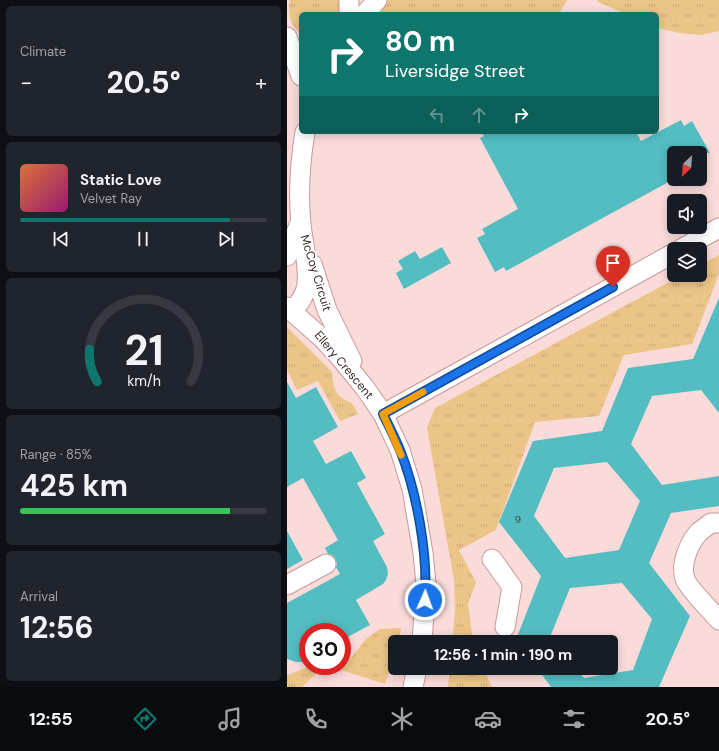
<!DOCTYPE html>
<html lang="en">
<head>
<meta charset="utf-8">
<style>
  :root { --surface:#171b24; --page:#20242c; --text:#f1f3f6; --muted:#9ea1a6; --line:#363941; --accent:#0f766e }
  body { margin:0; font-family:"DM Sans",sans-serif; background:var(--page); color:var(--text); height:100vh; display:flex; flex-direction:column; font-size:15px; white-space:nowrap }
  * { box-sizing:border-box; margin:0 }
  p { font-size:13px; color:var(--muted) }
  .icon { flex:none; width:22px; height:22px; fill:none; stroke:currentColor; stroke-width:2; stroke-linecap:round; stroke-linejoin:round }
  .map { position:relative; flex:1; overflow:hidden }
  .side { display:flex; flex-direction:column; gap:6px; padding:6px; background:#0d0f14; width:287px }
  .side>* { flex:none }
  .guide { position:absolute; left:12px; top:12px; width:360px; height:122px; border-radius:6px; box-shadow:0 2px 10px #0003; background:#0f766e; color:#fff; overflow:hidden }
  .needle { width:26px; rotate:205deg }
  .buttons { position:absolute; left:380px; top:146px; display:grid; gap:8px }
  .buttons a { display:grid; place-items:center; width:40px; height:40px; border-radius:6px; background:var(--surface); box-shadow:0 2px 10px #0003; font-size:20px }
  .speed { position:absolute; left:12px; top:623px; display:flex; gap:8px; font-size:20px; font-weight:700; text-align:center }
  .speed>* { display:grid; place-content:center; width:52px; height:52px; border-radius:50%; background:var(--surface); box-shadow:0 2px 10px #0003; line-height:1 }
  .speed .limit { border:6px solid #d22; background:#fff; color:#111 }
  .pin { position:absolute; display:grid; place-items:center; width:34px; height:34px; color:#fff; margin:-41px -17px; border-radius:50% 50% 50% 0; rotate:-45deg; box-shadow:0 0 4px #0007 }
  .pin .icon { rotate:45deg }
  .me { position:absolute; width:44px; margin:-22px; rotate:2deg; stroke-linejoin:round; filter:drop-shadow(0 0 3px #0008) }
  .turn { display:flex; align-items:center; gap:14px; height:84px; padding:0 20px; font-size:18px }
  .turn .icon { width:52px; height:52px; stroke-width:2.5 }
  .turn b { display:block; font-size:28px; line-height:34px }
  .lanes { display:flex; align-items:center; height:38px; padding:0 20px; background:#0003; justify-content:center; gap:20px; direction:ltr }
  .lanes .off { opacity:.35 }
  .big { font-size:30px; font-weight:700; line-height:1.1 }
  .side .card { flex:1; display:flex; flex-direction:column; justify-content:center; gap:6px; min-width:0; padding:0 14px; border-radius:6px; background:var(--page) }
  .side .dial { align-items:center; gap:0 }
  .dial svg { height:104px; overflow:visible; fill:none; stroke:var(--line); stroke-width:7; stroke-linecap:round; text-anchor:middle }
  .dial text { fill:var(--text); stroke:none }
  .song { display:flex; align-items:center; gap:12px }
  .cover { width:48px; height:48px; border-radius:6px; background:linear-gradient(135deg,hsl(20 70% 55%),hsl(320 70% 35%)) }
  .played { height:4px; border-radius:2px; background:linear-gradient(90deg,var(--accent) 85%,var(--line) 85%) }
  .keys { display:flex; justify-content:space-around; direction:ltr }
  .heat { display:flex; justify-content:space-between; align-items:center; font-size:22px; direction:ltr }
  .charge { height:6px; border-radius:3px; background:linear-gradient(90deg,#34c759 85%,var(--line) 0) }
  .trip { position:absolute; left:101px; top:635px; width:230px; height:40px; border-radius:6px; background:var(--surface); box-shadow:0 2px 10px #0003; font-weight:700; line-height:40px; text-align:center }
  .dock { display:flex; height:64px; justify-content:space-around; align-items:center; background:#090b0e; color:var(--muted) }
  .dock .icon { width:28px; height:28px }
  .dock .active { color:var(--accent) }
  .dock b { font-size:18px; color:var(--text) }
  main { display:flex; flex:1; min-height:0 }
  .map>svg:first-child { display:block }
</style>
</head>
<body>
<main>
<section class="side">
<div class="card"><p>Climate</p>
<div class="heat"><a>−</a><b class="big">20.5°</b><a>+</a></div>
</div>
<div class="card">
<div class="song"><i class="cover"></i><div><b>Static Love</b><p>Velvet Ray</p></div></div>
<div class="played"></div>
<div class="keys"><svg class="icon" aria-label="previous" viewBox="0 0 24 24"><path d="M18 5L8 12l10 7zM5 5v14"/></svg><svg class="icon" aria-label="pause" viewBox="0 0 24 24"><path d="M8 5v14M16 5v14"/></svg><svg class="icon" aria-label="next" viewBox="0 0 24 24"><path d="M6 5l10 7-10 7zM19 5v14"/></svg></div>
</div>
<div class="card dial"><svg viewBox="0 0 100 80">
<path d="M14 69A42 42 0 1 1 86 69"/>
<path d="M14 69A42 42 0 0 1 8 44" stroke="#0f766e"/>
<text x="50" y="56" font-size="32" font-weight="700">21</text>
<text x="50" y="72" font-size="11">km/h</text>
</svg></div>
<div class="card"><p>Range · 85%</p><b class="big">425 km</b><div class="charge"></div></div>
<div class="card"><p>Arrival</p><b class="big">12:56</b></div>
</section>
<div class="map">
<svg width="432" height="687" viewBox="0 0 432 687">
  <defs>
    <pattern id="grass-tufts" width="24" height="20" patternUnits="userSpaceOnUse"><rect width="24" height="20" fill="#ebc588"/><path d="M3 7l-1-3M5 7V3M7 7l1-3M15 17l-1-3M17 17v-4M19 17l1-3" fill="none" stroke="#caa975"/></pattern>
  </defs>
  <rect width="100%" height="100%" fill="#fadbda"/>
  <g fill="url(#grass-tufts)">
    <path d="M 3,0 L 52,0 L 54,5 L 54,14 L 14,14 L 14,34 C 3,25 0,14 3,0 Z"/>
    <path d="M 101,0 L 280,0 L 272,14 L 87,14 Z"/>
    <path d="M 310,0 L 432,0 L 432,31 L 414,35 L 392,33 L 371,28 L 370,28 L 370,14 L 339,14 L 311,2 Z"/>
    <path d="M 432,255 L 432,274 L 405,344 L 337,355 L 312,416 L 248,422 L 209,530 L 172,550 L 189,582 L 181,604 L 186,642 L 165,642 L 168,613 L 167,580 L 140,428 L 148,408 L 395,275 L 413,275 L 413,265 Z"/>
    <path d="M 0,327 L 45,372 C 47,389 48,397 65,403 L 71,414 L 53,421 L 31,381 L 10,390 L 0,370 Z"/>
    <path d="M 114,628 L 112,642 L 108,642 L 108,655 L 98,684 L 54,670 L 80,638 L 93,629 Z"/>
    <path d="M 24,666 L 37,666 L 15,687 L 0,687 L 0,675 Z"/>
    <path d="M 163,668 L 196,668 L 205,687 L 161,687 Z"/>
  </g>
  <g fill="#53bdc2" fill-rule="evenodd">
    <path d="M 394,120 L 397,126 L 405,121 L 423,153 L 387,153 L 387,179 L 219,271 L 217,267 L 208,272 L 190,238 L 198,234 L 195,229 L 231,209 L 193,138 L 197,136 L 194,132 L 349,132 L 354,141 Z"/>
    <path d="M 155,247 L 164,263 L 117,289 L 109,273 L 116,269 L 111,261 L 128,251 L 133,259 Z"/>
    <path d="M 432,298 L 432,413 L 414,390 L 365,396 L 344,444 L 375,485 L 432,476 L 432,506 L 384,513 L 362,563 L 403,616 L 372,687 L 264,687 L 250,668 L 288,668 L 297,678 L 346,670 L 365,619 L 335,583 L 283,588 L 261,642 L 228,642 L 254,576 L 212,522 L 246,441 L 315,431 L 341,368 L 406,359 ZM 320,462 L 353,501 L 332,550 L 278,558 L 247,516 L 267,468 Z"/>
    <path d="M 0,382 L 9,398 L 29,387 L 51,427 L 26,441 L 39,464 L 64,451 L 79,478 L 70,483 L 98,534 L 86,541 L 100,567 L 101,574 L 99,580 L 96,584 L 69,600 L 83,625 L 55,640 L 55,632 L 21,632 L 21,658 L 15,662 L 9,662 L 0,659 L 0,603 L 53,574 L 49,567 L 50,564 L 48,558 L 45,555 L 41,554 L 38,548 L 51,540 L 16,478 L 0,487 Z"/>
    <path d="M 0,531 L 16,560 L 0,569 Z"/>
  </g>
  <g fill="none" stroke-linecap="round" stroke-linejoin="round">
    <defs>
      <g id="minor">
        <path d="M 62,0 L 62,14"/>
        <path d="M 78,14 L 90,0"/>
        <path d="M 0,37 L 14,76"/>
        <path d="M 394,249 L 432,228"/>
        <path d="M 0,256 L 12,225"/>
        <path d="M 25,264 L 40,310 L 65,361"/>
        <path d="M 0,307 L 36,339 L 51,355 L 78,388 L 96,414 L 113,450 L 125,489 L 136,553 L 139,584 L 135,642"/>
        <path d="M 5,311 C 13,303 18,296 20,285 C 22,265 16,243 14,224 C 11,193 13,162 18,132"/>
        <path d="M 96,414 L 387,253"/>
        <path d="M 432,523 L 424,523 C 420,526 416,529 412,532 C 402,543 393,564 398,579 C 401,588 425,612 432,620"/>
        <path d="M 205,559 L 225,587 L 218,627"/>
        <path d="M 0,585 L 39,564"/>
        <path d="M 126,687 L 130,668"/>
      </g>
    </defs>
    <use href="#minor" stroke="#c89898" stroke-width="21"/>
    <use href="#minor" stroke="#fff" stroke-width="19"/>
  </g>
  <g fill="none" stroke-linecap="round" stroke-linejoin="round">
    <defs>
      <path id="route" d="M 138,600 C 141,554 130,493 113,450 C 108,438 102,426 96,414 L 326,287"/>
    </defs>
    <use href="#route" stroke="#114b97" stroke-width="10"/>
    <use href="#route" stroke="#1a73e8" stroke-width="7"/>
    <path stroke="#f59e0b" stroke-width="7" d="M 114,455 L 96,414 L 136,392"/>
  </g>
  <g text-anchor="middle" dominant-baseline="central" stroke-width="4" stroke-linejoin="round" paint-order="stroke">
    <g font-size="10" fill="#3f4b4c">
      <text x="231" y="519">9</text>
    </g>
    <g font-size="12" fill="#382525" stroke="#fff">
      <text transform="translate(29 273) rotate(73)">McCoy Circuit</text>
      <text transform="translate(57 365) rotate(50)">Ellery Crescent</text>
    </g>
  </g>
</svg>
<div class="buttons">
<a><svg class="needle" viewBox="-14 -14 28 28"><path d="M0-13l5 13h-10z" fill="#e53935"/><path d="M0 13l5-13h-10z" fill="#9ea1a6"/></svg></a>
<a><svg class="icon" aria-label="sound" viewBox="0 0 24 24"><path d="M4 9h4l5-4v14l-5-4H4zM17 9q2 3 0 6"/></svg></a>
<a><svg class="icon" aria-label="layers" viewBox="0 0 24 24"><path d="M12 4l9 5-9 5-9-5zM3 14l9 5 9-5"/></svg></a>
</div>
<div class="speed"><div class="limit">30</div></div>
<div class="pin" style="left:326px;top:287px;background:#d93025"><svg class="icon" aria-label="arrive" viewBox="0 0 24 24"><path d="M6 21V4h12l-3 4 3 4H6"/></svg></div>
<svg class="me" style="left:138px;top:600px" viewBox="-20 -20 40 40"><circle r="17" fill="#1a73e8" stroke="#fff" stroke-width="3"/><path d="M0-11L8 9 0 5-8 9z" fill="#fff"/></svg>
<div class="trip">12:56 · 1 min · 190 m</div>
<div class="guide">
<div class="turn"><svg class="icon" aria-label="right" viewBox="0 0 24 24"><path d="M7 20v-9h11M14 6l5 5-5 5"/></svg><div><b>80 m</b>Liversidge Street</div></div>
<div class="lanes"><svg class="icon off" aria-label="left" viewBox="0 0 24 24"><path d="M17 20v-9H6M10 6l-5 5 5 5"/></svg><svg class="icon off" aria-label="ahead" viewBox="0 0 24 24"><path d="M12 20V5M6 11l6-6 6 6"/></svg><svg class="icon" aria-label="right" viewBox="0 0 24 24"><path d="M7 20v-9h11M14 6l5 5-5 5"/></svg></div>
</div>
</div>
</main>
<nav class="dock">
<b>12:55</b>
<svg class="icon active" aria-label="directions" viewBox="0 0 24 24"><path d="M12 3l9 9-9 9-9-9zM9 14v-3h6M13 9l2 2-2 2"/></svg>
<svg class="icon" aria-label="music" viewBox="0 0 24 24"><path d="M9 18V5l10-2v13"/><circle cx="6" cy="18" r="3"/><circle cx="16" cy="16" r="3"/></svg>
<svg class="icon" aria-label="phone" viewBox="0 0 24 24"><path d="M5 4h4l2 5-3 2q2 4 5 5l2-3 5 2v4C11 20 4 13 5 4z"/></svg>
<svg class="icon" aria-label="climate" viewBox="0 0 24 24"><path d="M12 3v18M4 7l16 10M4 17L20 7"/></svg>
<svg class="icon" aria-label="car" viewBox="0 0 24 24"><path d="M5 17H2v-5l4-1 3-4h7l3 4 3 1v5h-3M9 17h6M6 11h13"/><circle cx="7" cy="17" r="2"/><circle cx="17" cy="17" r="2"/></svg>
<svg class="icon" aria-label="filters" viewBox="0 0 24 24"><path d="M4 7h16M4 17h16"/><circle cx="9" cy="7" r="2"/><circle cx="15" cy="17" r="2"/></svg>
<b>20.5°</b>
</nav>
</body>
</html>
